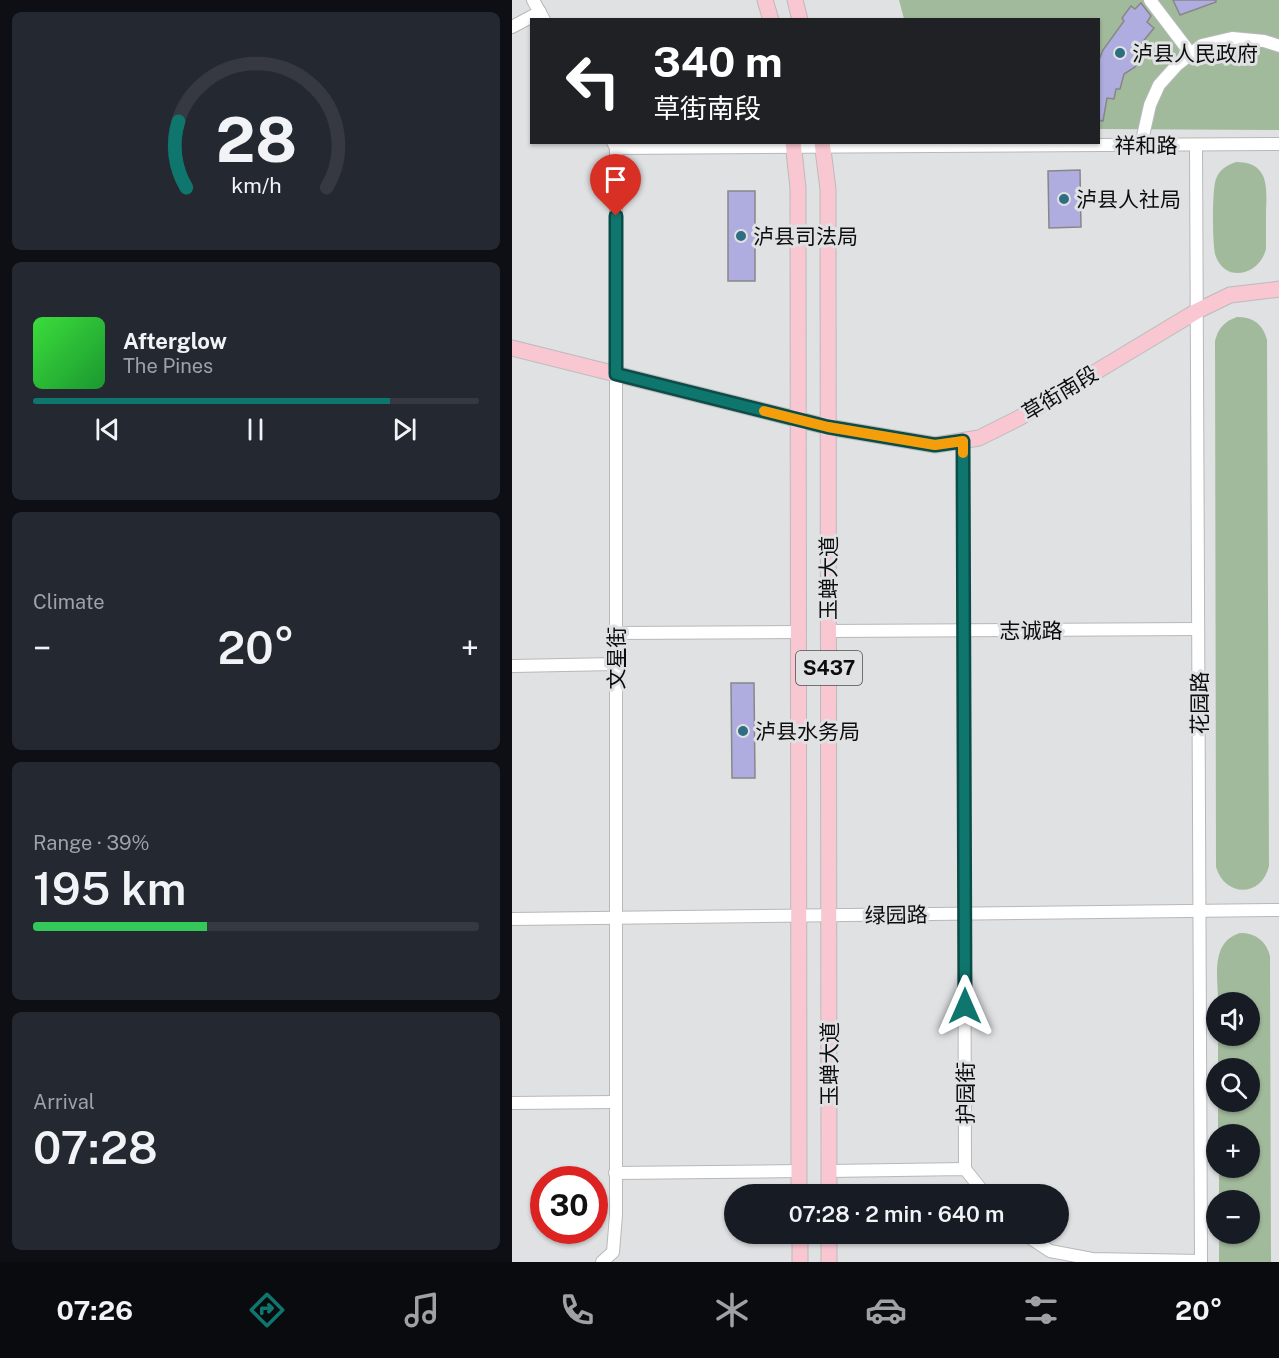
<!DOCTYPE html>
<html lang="en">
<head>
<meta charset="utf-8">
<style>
  :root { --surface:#171b24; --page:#242831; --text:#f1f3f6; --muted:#9ea1a6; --line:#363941; --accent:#0f766e }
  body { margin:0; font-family:"Public Sans","Noto Sans SC",sans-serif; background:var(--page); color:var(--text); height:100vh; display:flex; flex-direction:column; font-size:22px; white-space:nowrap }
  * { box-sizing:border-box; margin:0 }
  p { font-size:20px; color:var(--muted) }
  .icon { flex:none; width:33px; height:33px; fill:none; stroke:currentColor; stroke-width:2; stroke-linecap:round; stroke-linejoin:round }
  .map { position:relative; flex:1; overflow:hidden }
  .drawer { display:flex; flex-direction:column; gap:12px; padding:12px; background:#0d0f14; width:512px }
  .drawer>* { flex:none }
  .top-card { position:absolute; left:18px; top:18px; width:570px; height:126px; border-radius:0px; box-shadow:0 2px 4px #0004; background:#202124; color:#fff; overflow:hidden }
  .buttons { position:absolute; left:694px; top:992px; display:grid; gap:12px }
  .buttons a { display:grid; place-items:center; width:54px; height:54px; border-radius:50%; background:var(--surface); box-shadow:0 2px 4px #0004; font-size:30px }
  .speed { position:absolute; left:18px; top:1166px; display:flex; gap:12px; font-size:30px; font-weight:700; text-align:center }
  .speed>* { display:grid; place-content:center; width:78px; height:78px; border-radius:50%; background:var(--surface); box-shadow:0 2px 4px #0004; line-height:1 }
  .speed .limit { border:9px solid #d22; background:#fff; color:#111 }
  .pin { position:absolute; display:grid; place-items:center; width:51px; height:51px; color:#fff; margin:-62px -26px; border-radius:50% 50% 50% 0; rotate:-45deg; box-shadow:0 0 6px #0007 }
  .pin .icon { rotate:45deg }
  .me { position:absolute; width:66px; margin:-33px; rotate:0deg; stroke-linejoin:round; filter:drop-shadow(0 0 4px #0008) }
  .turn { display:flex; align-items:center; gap:21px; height:126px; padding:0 24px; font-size:27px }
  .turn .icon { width:78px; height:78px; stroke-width:2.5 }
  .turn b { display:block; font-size:42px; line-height:51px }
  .big { font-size:45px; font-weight:600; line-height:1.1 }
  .drawer .card { flex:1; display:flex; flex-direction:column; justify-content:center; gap:9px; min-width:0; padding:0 21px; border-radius:9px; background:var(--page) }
  .drawer .dial { align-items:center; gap:0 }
  .dial svg { height:156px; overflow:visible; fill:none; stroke:var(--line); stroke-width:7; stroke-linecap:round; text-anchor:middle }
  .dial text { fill:var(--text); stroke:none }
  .song { display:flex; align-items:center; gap:18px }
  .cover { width:72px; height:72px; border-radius:9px; background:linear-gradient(135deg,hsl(120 70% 55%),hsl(130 70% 35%)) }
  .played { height:6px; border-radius:3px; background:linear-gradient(90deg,var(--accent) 80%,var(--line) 80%) }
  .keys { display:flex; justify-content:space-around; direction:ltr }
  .heat { display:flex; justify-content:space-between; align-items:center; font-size:33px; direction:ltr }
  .charge { height:9px; border-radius:4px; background:linear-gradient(90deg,#34c759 39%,var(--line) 0) }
  .trip { position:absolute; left:212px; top:1184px; width:345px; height:60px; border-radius:30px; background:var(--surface); box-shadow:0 2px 4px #0004; font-weight:600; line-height:60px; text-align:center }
  .menu { display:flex; height:96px; justify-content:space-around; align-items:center; background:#090b0e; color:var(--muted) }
  .menu .icon { width:42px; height:42px }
  .menu .active { color:var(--accent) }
  .menu b { font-size:27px; color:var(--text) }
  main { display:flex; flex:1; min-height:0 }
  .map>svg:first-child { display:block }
</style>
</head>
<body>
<main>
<section class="drawer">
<div class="card dial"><svg viewBox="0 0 100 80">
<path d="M14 69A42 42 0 1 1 86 69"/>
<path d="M14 69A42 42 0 0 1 10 35" stroke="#0f766e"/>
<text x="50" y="56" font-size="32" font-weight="700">28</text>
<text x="50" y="72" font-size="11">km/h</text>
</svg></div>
<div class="card">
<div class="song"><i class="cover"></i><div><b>Afterglow</b><p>The Pines</p></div></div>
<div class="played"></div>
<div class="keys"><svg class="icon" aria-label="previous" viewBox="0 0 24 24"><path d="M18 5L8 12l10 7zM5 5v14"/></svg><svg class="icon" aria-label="pause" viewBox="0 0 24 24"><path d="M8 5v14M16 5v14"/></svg><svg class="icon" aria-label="next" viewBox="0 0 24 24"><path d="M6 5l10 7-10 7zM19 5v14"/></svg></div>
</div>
<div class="card"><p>Climate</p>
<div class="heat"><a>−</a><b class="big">20°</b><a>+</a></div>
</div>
<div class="card"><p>Range · 39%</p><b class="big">195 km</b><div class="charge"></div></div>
<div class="card"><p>Arrival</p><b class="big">07:28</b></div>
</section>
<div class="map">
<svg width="768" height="1262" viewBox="0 0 768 1262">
  <rect width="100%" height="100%" fill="#e0e1e3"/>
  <g fill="#a2ba9c">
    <path d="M 387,0 L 767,0 L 767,130 L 587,129 L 586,20 L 392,19 Z"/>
    <path d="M 724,162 C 757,162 755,187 754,211 C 754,224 754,237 754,249 C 748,274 715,284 704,257 C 700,249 700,188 704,179 C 707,170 715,165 724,162 Z"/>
    <path d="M 725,317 C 741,317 751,324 755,340 L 757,866 C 750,897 713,898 704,867 L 703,341 C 706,328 713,321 725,317 Z"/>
    <path d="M 728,933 C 744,933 754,941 758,956 L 759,1262 L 707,1262 L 707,1233 L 738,1233 L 738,1200 L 707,1200 L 707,1167 L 738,1167 L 738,1134 L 706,1134 L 706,1101 L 738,1101 L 738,1068 L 706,1068 L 706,1035 L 738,1035 L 738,1002 L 706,1002 C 706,977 698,942 728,933 Z"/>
  </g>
  <g fill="#afaddf" stroke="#878789" stroke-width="1.5">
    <path d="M 661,0 L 704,0 L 704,2 L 668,15 Z"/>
    <path d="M 629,3 L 639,16 L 635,22 L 642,28 L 624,50 L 627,56 L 623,67 L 612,74 L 608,89 L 604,89 L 602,99 L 595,98 L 591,121 L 586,120 L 586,62 L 591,50 L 612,21 L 610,18 L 619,6 L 623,9 Z"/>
    <path d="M 568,170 L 569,227 L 537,228 L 536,171 Z"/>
    <rect x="216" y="191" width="27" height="90"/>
    <path d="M 219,683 L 242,683 L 243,778 L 220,778 Z"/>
  </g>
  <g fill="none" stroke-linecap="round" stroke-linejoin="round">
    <defs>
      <g id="minor">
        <path d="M 21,0 L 32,20"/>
        <path d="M 638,0 L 679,54"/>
        <path d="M 0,27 L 28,12"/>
        <path d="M 629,145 L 638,105 L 647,85 L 665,65 L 690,45 L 720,38 L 752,41 L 768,46"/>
        <path d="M 684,145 L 689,1262"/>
        <path d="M 104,148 L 768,144"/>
        <path d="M 451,440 L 453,1169"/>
        <path d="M 316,631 L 686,629"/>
        <path d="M 104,633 L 286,632"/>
        <path d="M 0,666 L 104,664"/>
        <path d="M 0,919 L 768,910"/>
        <path d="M 0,1103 L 104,1102"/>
        <path d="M 317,1171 L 453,1169 L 473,1194"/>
        <path d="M 103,1173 L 287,1171"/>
        <path d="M 511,1233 L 538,1251 L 580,1259 L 689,1261"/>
        <path d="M 90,1262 L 101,1252 L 104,1215 L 104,148 L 101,142"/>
      </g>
      <g id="major">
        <path d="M 253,0 L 259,20"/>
        <path d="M 283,0 L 288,20"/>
        <path d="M 281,142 L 286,188 L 287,1194"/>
        <path d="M 310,142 L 316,189 L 317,1194"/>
        <path d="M 0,348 L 316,427 L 423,445 L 467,438 L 507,418 L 685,311 L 718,295 L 768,289"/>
        <path d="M 288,1233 L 288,1262"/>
        <path d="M 317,1233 L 317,1262"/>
      </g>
    </defs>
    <use href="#minor" stroke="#b7b8ba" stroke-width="14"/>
    <use href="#major" stroke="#bbb" stroke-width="17"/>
    <use href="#minor" stroke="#fff" stroke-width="12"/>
    <use href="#major" stroke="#f8c7d1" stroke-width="15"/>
  </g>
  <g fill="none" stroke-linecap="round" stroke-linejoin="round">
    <defs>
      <path id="route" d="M 104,216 L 104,374 L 316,427 L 423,445 L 451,441 L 453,1006"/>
    </defs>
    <use href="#route" stroke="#0a4d48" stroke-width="15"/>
    <use href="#route" stroke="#0f766e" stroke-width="10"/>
    <path stroke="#f59e0b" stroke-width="10" d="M 252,411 L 316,427 L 423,445 L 451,441 L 451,453"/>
  </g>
  <g fill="#2e6d82" stroke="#e0e1e3" stroke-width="2">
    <circle cx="608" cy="53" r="6"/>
    <circle cx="552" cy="199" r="6"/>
    <circle cx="229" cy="236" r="6"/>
    <circle cx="231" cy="731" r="6"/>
  </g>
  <g text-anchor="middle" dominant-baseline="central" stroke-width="6" stroke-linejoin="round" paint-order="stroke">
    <rect fill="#e0e1e3" stroke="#4c4d4d" stroke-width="1.5" x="284" y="651" width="66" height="34" rx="4.5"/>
    <g font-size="20" font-weight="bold" fill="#0d0d0d">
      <text x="317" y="668">S437</text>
    </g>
    <g font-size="21" fill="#0d0d0d" stroke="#e0e1e3" text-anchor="start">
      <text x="620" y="53">泸县人民政府</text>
      <text x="564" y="199">泸县人社局</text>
      <text x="241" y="236">泸县司法局</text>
      <text x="243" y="731">泸县水务局</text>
    </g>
    <g font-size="21" fill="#0d0d0d" stroke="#e0e1e3">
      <text x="634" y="145">祥和路</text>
      <text transform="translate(548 393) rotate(-31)">草街南段</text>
      <text transform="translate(316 578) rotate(-90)">玉蝉大道</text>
      <text x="519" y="630">志诚路</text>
      <text transform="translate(104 658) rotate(-90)">文星街</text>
      <text transform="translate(687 703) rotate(-90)">花园路</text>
      <text transform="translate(384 915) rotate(-1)">绿园路</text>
      <text transform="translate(317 1064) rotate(-90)">玉蝉大道</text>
      <text transform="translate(453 1093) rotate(-90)">护园街</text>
    </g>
  </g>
</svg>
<div class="buttons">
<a><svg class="icon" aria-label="sound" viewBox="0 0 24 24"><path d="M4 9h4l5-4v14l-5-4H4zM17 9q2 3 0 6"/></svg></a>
<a><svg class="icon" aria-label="search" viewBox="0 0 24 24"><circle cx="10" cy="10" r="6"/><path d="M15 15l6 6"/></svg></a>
<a>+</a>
<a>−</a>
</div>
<div class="speed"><div class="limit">30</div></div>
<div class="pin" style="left:104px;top:216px;background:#d93025"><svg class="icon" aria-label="arrive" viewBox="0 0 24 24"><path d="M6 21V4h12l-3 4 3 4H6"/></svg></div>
<svg class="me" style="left:453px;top:1006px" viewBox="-20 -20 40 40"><path d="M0-17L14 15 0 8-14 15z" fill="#0f766e" stroke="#fff" stroke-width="4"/></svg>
<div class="trip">07:28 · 2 min · 640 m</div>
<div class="top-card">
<div class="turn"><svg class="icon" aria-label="left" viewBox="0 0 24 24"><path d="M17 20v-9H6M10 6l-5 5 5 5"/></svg><div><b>340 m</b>草街南段</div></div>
</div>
</div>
</main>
<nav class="menu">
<b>07:26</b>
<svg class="icon active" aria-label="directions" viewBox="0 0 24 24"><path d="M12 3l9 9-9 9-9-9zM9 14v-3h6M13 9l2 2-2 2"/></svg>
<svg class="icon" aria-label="music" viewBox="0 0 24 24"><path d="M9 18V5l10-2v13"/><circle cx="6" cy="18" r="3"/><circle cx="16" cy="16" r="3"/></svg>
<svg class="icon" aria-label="phone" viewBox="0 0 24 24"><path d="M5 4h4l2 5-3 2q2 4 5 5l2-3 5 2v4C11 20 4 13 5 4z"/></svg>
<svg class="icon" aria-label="climate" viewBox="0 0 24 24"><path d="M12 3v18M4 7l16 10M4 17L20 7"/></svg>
<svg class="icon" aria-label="car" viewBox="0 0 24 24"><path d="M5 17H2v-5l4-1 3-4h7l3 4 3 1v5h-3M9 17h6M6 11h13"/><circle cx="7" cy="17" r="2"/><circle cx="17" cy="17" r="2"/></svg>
<svg class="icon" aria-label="filters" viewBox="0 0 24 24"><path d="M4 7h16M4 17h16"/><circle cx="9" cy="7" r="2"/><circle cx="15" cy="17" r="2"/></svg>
<b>20°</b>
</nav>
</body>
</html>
